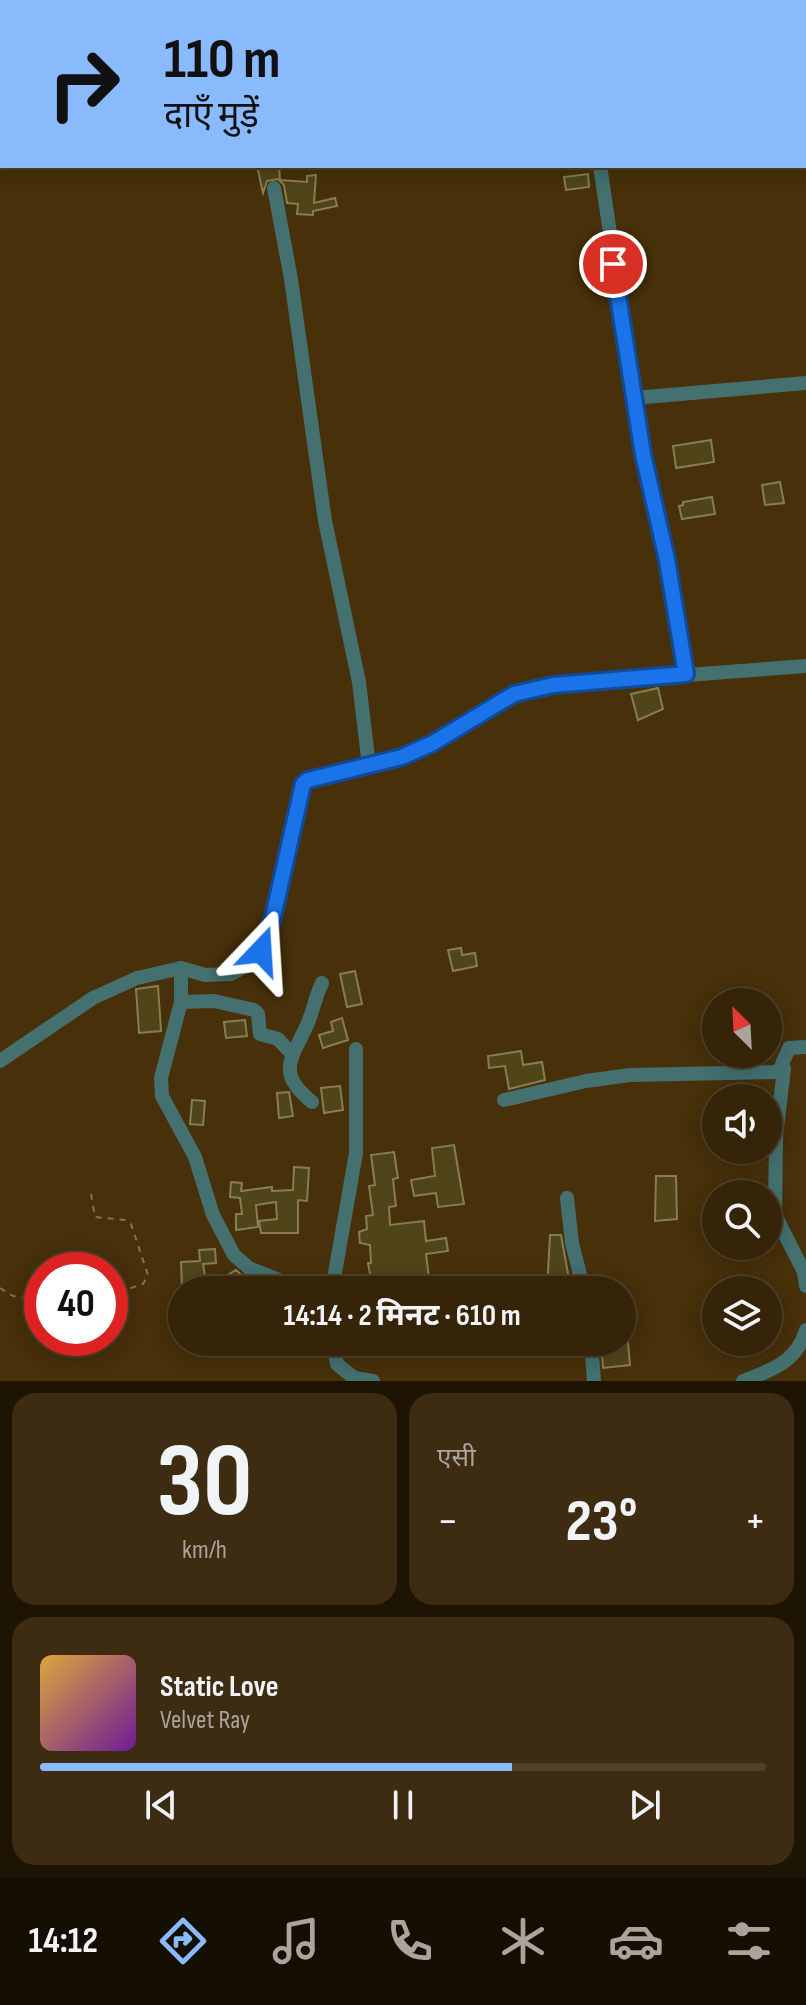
<!DOCTYPE html>
<html lang="hi">
<head>
<meta charset="utf-8">
<style>
  :root { --surface:#352408; --page:#3d2c12; --text:#f1f3f6; --muted:#aaa49c; --line:#4f4129; --accent:#89bafc }
  body { margin:0; font-family:"Sofia Sans Condensed","Noto Sans Devanagari",sans-serif; background:var(--page); color:var(--text); height:100vh; display:flex; flex-direction:column; font-size:30px; white-space:nowrap }
  * { box-sizing:border-box; margin:0 }
  p { font-size:26px; color:var(--muted) }
  .icon { flex:none; width:44px; height:44px; fill:none; stroke:currentColor; stroke-width:2; stroke-linecap:round; stroke-linejoin:round }
  .map { position:relative; height:1381px; overflow:hidden }
  .details { display:flex; flex-direction:column; gap:12px; padding:12px; background:#1d1404; flex:1 }
  .details>* { flex:none }
  .top-card { position:absolute; left:0px; top:0px; width:806px; height:168px; box-shadow:0 4px 20px #0003,0 0 0 2px var(--line); background:#89bafc; color:#111; overflow:hidden }
  .needle { width:52px; rotate:336deg }
  .controls { position:absolute; left:702px; top:988px; display:grid; gap:16px }
  .controls a { display:grid; place-items:center; width:80px; height:80px; border-radius:50%; background:var(--surface); box-shadow:0 4px 20px #0003,0 0 0 2px var(--line); font-size:40px }
  .speed { position:absolute; left:24px; top:1252px; display:flex; gap:16px; font-size:40px; font-weight:700; text-align:center }
  .speed>* { display:grid; place-content:center; width:104px; height:104px; border-radius:50%; background:var(--surface); box-shadow:0 4px 20px #0003,0 0 0 2px var(--line); line-height:1 }
  .speed .limit { border:12px solid #d22; background:#fff; color:#111 }
  .pin { position:absolute; display:grid; place-items:center; width:68px; height:68px; color:#fff; margin:-34px; border:4px solid #fff; border-radius:50%; box-shadow:0 2px 8px #0007 }
  .me { position:absolute; width:88px; margin:-44px; rotate:20deg; stroke-linejoin:round; filter:drop-shadow(0 0 6px #0008) }
  .turn { display:flex; align-items:center; gap:28px; height:168px; padding:0 32px; font-size:36px }
  .turn .icon { width:104px; height:104px; stroke-width:2.5 }
  .turn b { display:block; font-size:56px; line-height:68px }
  .big { font-size:60px; font-weight:700; line-height:1.1 }
  .details .widget { flex:1; display:flex; flex-direction:column; justify-content:center; gap:12px; min-width:0; padding:0 28px; border-radius:24px; background:var(--page) }
  .details .dial { align-items:center; gap:0 }
  .dial b { font-size:104px; line-height:1 }
  .song { display:flex; align-items:center; gap:24px }
  .cover { width:96px; height:96px; border-radius:12px; background:linear-gradient(135deg,hsl(40 70% 55%),hsl(280 70% 35%)) }
  .played { height:8px; border-radius:4px; background:linear-gradient(90deg,var(--accent) 65%,var(--line) 65%) }
  .keys { display:flex; justify-content:space-around; direction:ltr }
  .heat { display:flex; justify-content:space-between; align-items:center; font-size:44px; direction:ltr }
  .details .tiles { flex:1; display:grid; gap:12px; grid-template-columns:1fr 1fr }
  .widget:last-child { grid-column:span 2 }
  .trip { position:absolute; left:168px; top:1276px; width:468px; height:80px; border-radius:40px; background:var(--surface); box-shadow:0 4px 20px #0003,0 0 0 2px var(--line); font-weight:700; line-height:80px; text-align:center }
  .menu { display:flex; height:128px; justify-content:space-around; align-items:center; background:#150e03; color:var(--muted) }
  .menu .icon { width:56px; height:56px }
  .menu .selected { color:var(--accent) }
  .menu b { font-size:36px; color:var(--text) }
  .map>svg:first-child { display:block }
</style>
</head>
<body>
<div class="map">
<svg width="806" height="1381" viewBox="0 0 806 1381">
  <rect width="100%" height="100%" fill="#47300a"/>
  <g fill="#504518" stroke="#877d52" stroke-width="2">
    <path d="M 257,166 L 279,166 L 280,180 L 307,182 L 307,176 L 316,175 L 314,203 L 335,198 L 337,206 L 313,211 L 313,215 L 297,214 L 298,204 L 287,203 L 284,185 L 278,179 L 267,181 L 263,193 Z"/>
    <path d="M 588,174 L 589,187 L 566,190 L 564,177 Z"/>
    <path d="M 711,440 L 714,462 L 676,468 L 673,446 Z"/>
    <path d="M 780,482 L 784,503 L 765,505 L 762,485 Z"/>
    <path d="M 712,497 L 715,514 L 682,519 L 679,506 L 683,505 L 683,502 Z"/>
    <path d="M 658,688 L 663,709 L 638,720 L 631,694 Z"/>
    <path d="M 461,948 L 462,955 L 475,953 L 477,966 L 453,971 L 448,950 Z"/>
    <path d="M 355,971 L 362,1004 L 347,1007 L 340,974 Z"/>
    <path d="M 158,986 L 161,1031 L 139,1033 L 136,989 Z"/>
    <path d="M 342,1018 L 348,1040 L 323,1048 L 319,1035 L 333,1031 L 331,1022 Z"/>
    <path d="M 245,1020 L 247,1036 L 226,1038 L 224,1022 Z"/>
    <path d="M 521,1051 L 523,1065 L 542,1062 L 545,1080 L 509,1089 L 505,1066 L 489,1068 L 488,1056 Z"/>
    <path d="M 340,1086 L 343,1110 L 324,1113 L 321,1088 Z"/>
    <path d="M 289,1092 L 293,1116 L 279,1118 L 277,1093 Z"/>
    <path d="M 192,1100 L 205,1101 L 203,1125 L 190,1124 Z"/>
    <path d="M 454,1145 L 464,1204 L 438,1207 L 436,1193 L 414,1196 L 411,1180 L 435,1176 L 432,1148 Z"/>
    <path d="M 394,1152 L 398,1178 L 393,1179 L 396,1206 L 389,1207 L 390,1225 L 424,1221 L 426,1241 L 446,1238 L 448,1251 L 426,1254 L 430,1285 L 406,1288 L 405,1280 L 372,1285 L 368,1263 L 371,1263 L 370,1245 L 360,1243 L 359,1232 L 367,1229 L 366,1216 L 373,1215 L 369,1186 L 375,1185 L 371,1155 Z"/>
    <path d="M 294,1167 L 309,1168 L 307,1201 L 298,1200 L 298,1233 L 261,1233 L 259,1221 L 277,1219 L 276,1202 L 256,1205 L 258,1227 L 236,1230 L 236,1214 L 242,1214 L 240,1198 L 230,1197 L 231,1182 L 242,1183 L 241,1191 L 272,1187 L 272,1191 L 293,1190 Z"/>
    <path d="M 656,1176 L 676,1176 L 677,1219 L 655,1221 Z"/>
    <path d="M 550,1235 L 561,1235 L 571,1290 L 547,1290 Z"/>
    <path d="M 215,1249 L 216,1263 L 203,1264 L 207,1287 L 236,1270 L 249,1282 L 234,1290 L 182,1288 L 181,1262 L 200,1261 L 199,1250 Z"/>
    <path d="M 601,1342 L 628,1342 L 630,1365 L 603,1368 Z"/>
  </g>
  <g fill="none" stroke-linecap="round" stroke-linejoin="round">
    <g stroke="#847151" stroke-width="2" stroke-dasharray="6 6" stroke-linecap="butt">
      <path d="M 91,1194 L 95,1217 L 125,1220 L 131,1224 L 148,1275 L 143,1284 L 110,1295"/>
      <path d="M 0,1288 L 13,1296 L 42,1300"/>
    </g>
    <g stroke="#447070" stroke-width="14">
      <path d="M 553,0 L 553,2"/>
      <path d="M 804,39 L 806,39"/>
      <path d="M 600,166 L 643,454 L 667,560 L 686,674"/>
      <path d="M 274,188 L 291,279 L 325,521 L 359,682 L 369,766"/>
      <path d="M 634,398 L 806,383"/>
      <path d="M 181,968 L 181,1002 L 161,1078 L 162,1096 L 195,1157 L 213,1215 L 234,1255 L 249,1268 L 304,1290"/>
      <path d="M 181,1002 L 214,1001 L 254,1010 L 258,1014 L 260,1034 L 278,1039 L 291,1053"/>
      <path d="M 0,1061 L 93,998 L 137,978 L 181,968 L 205,975 L 231,974 L 254,962 L 273,917 L 303,784 L 308,780 L 402,757 L 433,743 L 504,698 L 553,685 L 806,666"/>
      <path d="M 784,1069 L 776,1136 L 775,1215 L 804,1272 L 806,1286"/>
      <path d="M 504,1100 L 586,1081 L 630,1075 L 774,1072 L 784,1069 L 782,1064 L 789,1048 L 806,1047"/>
      <path d="M 312,1102 C 276,1073 291,1060 307,1025 C 313,1012 315,997 322,983"/>
      <path d="M 567,1198 L 572,1243 L 584,1290"/>
      <path d="M 332,1290 L 356,1153 L 356,1049"/>
      <path d="M 333,1342 L 337,1364 L 354,1378 L 373,1381"/>
      <path d="M 591,1342 L 594,1381"/>
      <path d="M 743,1381 C 772,1370 797,1362 806,1330"/>
    </g>
  </g>
  <g fill="none" stroke-linecap="round" stroke-linejoin="round">
    <defs>
      <path id="route" d="M 261,951 L 273,917 L 303,784 L 308,780 L 402,757 L 433,743 L 514,694 L 553,685 L 686,674 L 667,560 L 643,454 L 613,264"/>
    </defs>
    <use href="#route" stroke="#114b97" stroke-width="20"/>
    <use href="#route" stroke="#1a73e8" stroke-width="14"/>
  </g>
</svg>
<div class="controls">
<a><svg class="needle" viewBox="-14 -14 28 28"><path d="M0-13l5 13h-10z" fill="#e53935"/><path d="M0 13l5-13h-10z" fill="#aaa49c"/></svg></a>
<a><svg class="icon" aria-label="sound" viewBox="0 0 24 24"><path d="M4 9h4l5-4v14l-5-4H4zM17 9q2 3 0 6"/></svg></a>
<a><svg class="icon" aria-label="search" viewBox="0 0 24 24"><circle cx="10" cy="10" r="6"/><path d="M15 15l6 6"/></svg></a>
<a><svg class="icon" aria-label="layers" viewBox="0 0 24 24"><path d="M12 4l9 5-9 5-9-5zM3 14l9 5 9-5"/></svg></a>
</div>
<div class="speed"><div class="limit">40</div></div>
<div class="pin" style="left:613px;top:264px;background:#d93025"><svg class="icon" aria-label="arrive" viewBox="0 0 24 24"><path d="M6 21V4h12l-3 4 3 4H6"/></svg></div>
<svg class="me" style="left:261px;top:951px" viewBox="-20 -20 40 40"><path d="M0-17L14 15 0 8-14 15z" fill="#1a73e8" stroke="#fff" stroke-width="4"/></svg>
<div class="trip">14:14 · 2 मिनट · 610 m</div>
<div class="top-card">
<div class="turn"><svg class="icon" aria-label="right" viewBox="0 0 24 24"><path d="M7 20v-9h11M14 6l5 5-5 5"/></svg><div><b>110 m</b>दाएँ मुड़ें</div></div>
</div>
</div>
<section class="details">
<div class="tiles">
<div class="widget dial"><b>30</b><p>km/h</p></div>
<div class="widget"><p>एसी</p>
<div class="heat"><a>−</a><b class="big">23°</b><a>+</a></div>
</div>
<div class="widget">
<div class="song"><i class="cover"></i><div><b>Static Love</b><p>Velvet Ray</p></div></div>
<div class="played"></div>
<div class="keys"><svg class="icon" aria-label="previous" viewBox="0 0 24 24"><path d="M18 5L8 12l10 7zM5 5v14"/></svg><svg class="icon" aria-label="pause" viewBox="0 0 24 24"><path d="M8 5v14M16 5v14"/></svg><svg class="icon" aria-label="next" viewBox="0 0 24 24"><path d="M6 5l10 7-10 7zM19 5v14"/></svg></div>
</div>
</div>
</section>
<nav class="menu">
<b>14:12</b>
<svg class="icon selected" aria-label="directions" viewBox="0 0 24 24"><path d="M12 3l9 9-9 9-9-9zM9 14v-3h6M13 9l2 2-2 2"/></svg>
<svg class="icon" aria-label="music" viewBox="0 0 24 24"><path d="M9 18V5l10-2v13"/><circle cx="6" cy="18" r="3"/><circle cx="16" cy="16" r="3"/></svg>
<svg class="icon" aria-label="phone" viewBox="0 0 24 24"><path d="M5 4h4l2 5-3 2q2 4 5 5l2-3 5 2v4C11 20 4 13 5 4z"/></svg>
<svg class="icon" aria-label="climate" viewBox="0 0 24 24"><path d="M12 3v18M4 7l16 10M4 17L20 7"/></svg>
<svg class="icon" aria-label="car" viewBox="0 0 24 24"><path d="M5 17H2v-5l4-1 3-4h7l3 4 3 1v5h-3M9 17h6M6 11h13"/><circle cx="7" cy="17" r="2"/><circle cx="17" cy="17" r="2"/></svg>
<svg class="icon" aria-label="filters" viewBox="0 0 24 24"><path d="M4 7h16M4 17h16"/><circle cx="9" cy="7" r="2"/><circle cx="15" cy="17" r="2"/></svg>
</nav>
</body>
</html>
